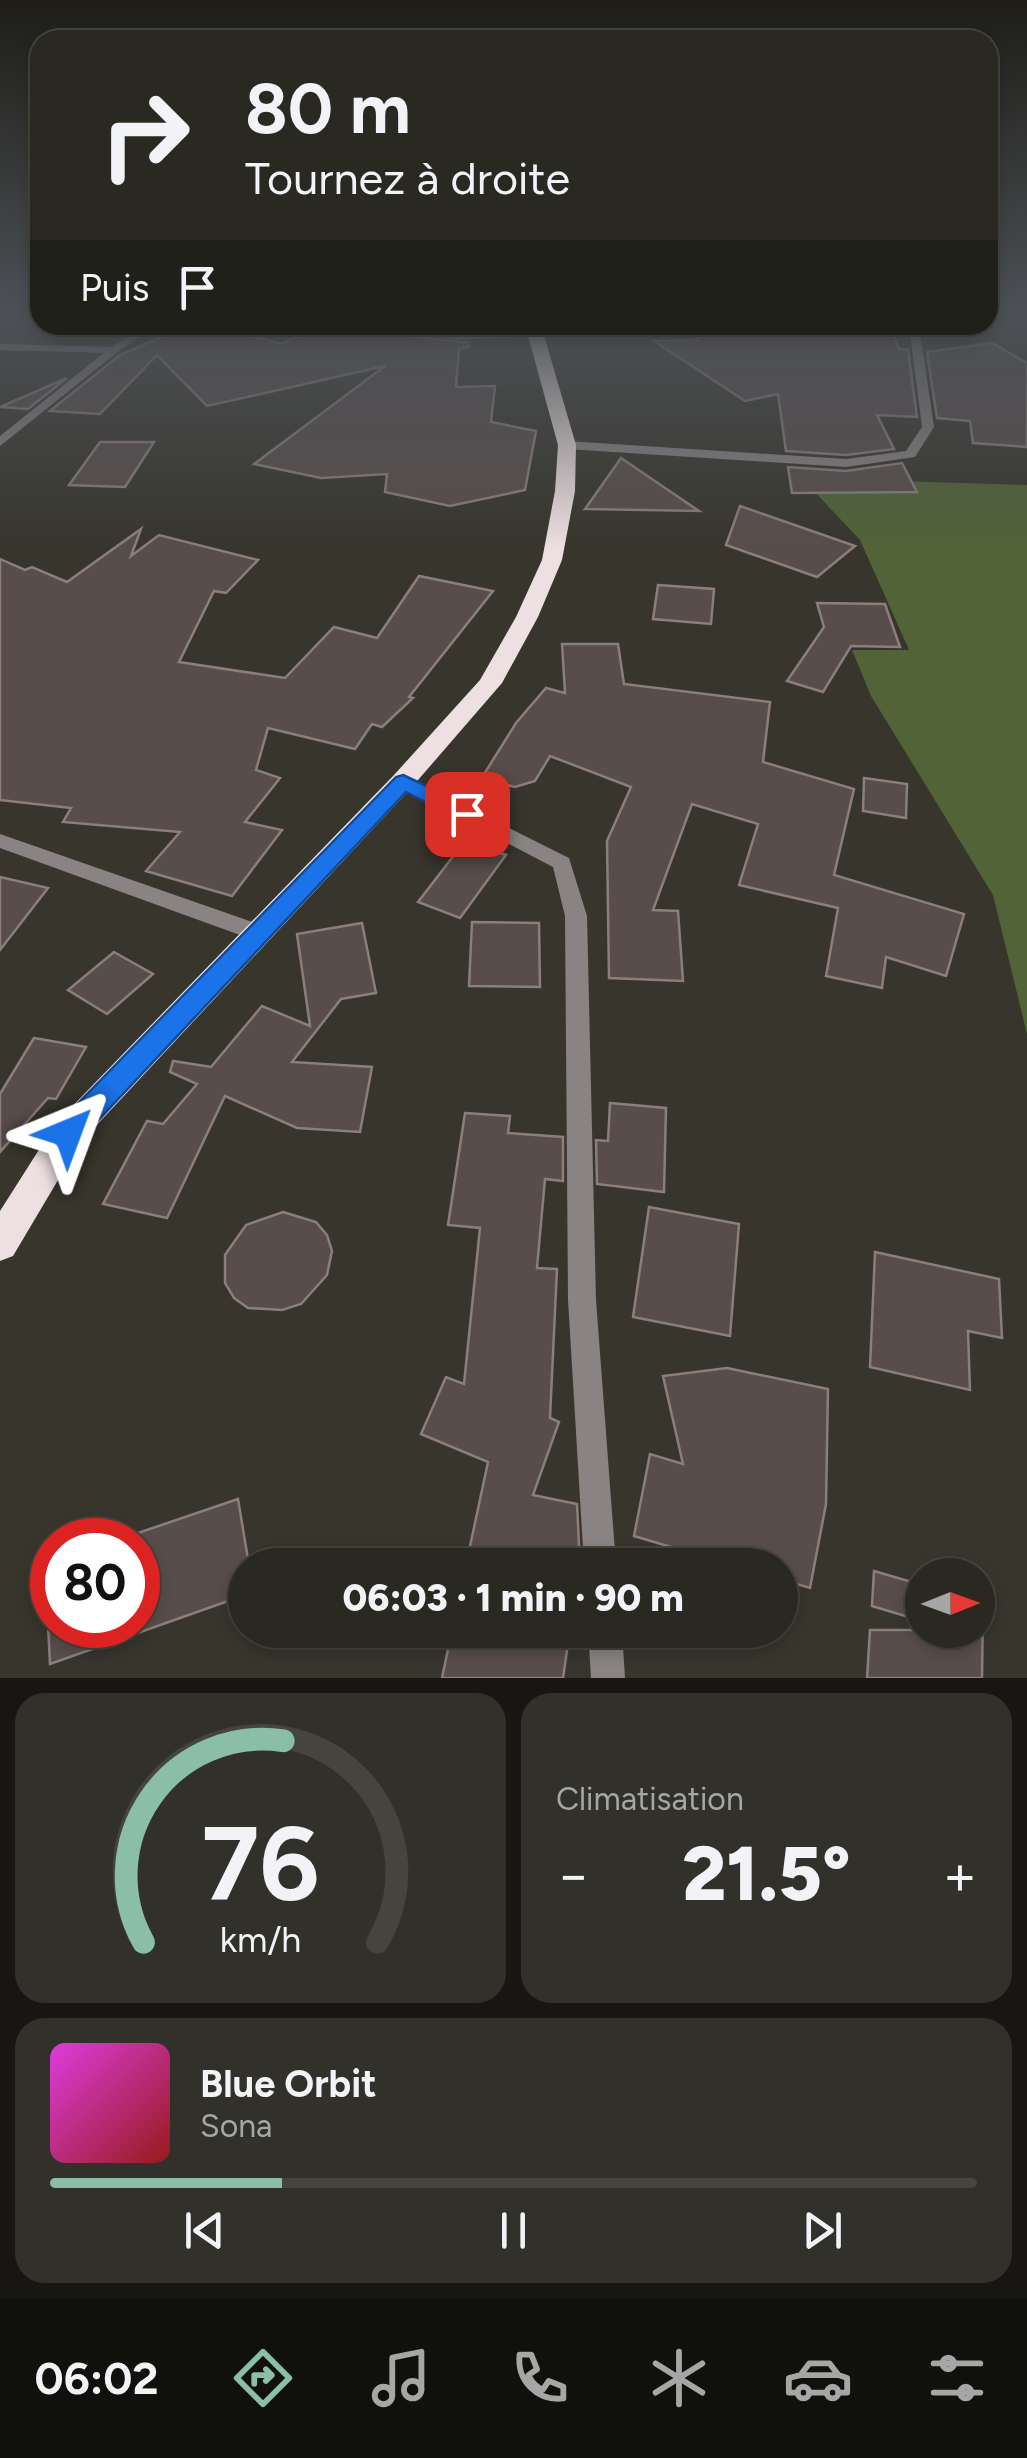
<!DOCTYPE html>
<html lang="fr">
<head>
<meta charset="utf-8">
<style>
  :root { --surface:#292821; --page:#31302a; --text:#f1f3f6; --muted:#a5a6a5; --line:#45443f; --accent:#8abfa5 }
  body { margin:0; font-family:Figtree,sans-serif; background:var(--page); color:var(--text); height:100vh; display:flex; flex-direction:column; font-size:38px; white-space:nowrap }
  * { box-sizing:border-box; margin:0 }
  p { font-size:32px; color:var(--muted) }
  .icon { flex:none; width:55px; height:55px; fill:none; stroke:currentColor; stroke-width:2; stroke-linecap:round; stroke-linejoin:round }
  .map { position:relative; height:1678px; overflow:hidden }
  .panel { display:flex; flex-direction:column; gap:15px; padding:15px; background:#171612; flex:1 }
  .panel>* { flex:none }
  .banner { position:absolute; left:30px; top:30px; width:968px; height:305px; border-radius:30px; box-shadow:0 5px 15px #0003,0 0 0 2px var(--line); background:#292821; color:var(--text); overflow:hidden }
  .needle { width:65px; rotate:89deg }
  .fabs { position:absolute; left:905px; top:1558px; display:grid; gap:20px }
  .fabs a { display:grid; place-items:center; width:90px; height:90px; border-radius:50%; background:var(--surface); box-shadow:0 5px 15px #0003,0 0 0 2px var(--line); font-size:50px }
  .speed { position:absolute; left:30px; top:1518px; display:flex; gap:20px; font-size:50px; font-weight:700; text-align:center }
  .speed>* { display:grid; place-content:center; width:130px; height:130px; border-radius:50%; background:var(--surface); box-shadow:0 5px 15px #0003,0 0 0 2px var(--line); line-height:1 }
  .speed .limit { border:15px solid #d22; background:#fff; color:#111 }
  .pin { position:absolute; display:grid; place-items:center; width:85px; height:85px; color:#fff; margin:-42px; border-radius:20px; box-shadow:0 5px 15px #0006 }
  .me { position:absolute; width:110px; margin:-55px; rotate:44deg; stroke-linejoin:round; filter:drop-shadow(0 0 8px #0008) }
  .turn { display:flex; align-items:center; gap:35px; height:210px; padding:0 50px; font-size:45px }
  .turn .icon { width:130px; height:130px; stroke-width:2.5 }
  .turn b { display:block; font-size:70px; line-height:85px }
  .then { display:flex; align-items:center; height:95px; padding:0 50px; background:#0003; gap:20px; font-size:38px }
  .big { font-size:75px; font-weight:800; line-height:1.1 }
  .panel .widget { flex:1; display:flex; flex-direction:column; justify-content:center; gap:15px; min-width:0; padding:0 35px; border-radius:30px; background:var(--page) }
  .panel .dial { align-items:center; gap:0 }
  .dial svg { height:260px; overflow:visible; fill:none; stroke:var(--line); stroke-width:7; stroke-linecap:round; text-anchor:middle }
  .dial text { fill:var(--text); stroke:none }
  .song { display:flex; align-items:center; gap:30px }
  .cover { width:120px; height:120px; border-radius:15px; background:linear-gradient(135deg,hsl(300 70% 55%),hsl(0 70% 35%)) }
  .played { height:10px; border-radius:5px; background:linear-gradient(90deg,var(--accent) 25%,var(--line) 25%) }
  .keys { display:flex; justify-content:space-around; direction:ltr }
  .heat { display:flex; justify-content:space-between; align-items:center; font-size:55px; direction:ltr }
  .panel .tiles { flex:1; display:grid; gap:15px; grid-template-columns:1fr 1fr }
  .widget:last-child { grid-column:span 2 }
  .trip { position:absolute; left:228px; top:1548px; width:570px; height:100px; border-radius:50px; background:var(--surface); box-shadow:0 5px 15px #0003,0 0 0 2px var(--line); font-weight:800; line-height:100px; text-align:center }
  .tabs { display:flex; height:160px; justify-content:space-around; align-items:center; background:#10100d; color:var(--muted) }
  .tabs .icon { width:70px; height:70px }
  .tabs .selected { color:var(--accent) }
  .tabs b { font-size:45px; color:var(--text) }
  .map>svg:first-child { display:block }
</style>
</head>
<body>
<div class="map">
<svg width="1027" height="1678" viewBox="0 0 1027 1678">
  <rect width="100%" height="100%" fill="#37352c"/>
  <path fill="#516337" d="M 897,481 L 1027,485 L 1027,1034 L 993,895 L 871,696 L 852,650 L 909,650 L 860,540 L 811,488 Z"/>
  <g fill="#584d4b" stroke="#8b7e7c" stroke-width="2.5">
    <path d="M 189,325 L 210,325 L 282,344 L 318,325 L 468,343 L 469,347 L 459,349 L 456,387 L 495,386 L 491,422 L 536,431 L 525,490 L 450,506 L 385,492 L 387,474 L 321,478 L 254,464 L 385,366 L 207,406 L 157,355 L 100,414 L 50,411 L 120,355 Z"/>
    <path d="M 690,325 L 891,328 L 899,349 L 908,350 L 917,417 L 877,415 L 894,449 L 846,455 L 786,451 L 778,394 L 745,401 L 654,341 L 699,340 Z"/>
    <path d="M 992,343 L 1027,363 L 1027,447 L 973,443 L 970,421 L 937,418 L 927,352 Z"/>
    <path d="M 67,378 L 28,409 L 0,407 Z"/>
    <path d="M 100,442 L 154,442 L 125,487 L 69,485 Z"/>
    <path d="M 621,458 L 699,511 L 585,509 Z"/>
    <path d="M 902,463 L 917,492 L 792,493 L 788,467 L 846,471 Z"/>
    <path d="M 740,506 L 855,546 L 817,577 L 726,545 Z"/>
    <path d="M 141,529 L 131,556 L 159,535 L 258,560 L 226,593 L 214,591 L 179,662 L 285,678 L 334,627 L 377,638 L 419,576 L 493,591 L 409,697 L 413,698 L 382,727 L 372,724 L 355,749 L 268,728 L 256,770 L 280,778 L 245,822 L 282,830 L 232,896 L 146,871 L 180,832 L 63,822 L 71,808 L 0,800 L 0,559 L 25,570 L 32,567 L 67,582 Z"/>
    <path d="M 658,585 L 714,589 L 711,624 L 653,619 Z"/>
    <path d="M 817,603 L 885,604 L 900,647 L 851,646 L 823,692 L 787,681 L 824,627 Z"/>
    <path d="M 562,644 L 618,644 L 624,684 L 770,702 L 763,762 L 854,789 L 834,875 L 964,914 L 946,976 L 886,957 L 882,988 L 826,976 L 838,908 L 739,885 L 758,824 L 692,804 L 653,910 L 678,911 L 683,981 L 609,978 L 607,841 L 631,787 L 550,756 L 535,781 L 515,787 L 481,779 L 516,723 L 546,688 L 565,693 Z"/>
    <path d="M 864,778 L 907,784 L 906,818 L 863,811 Z"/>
    <path d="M 465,841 L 506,855 L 460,918 L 418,902 Z"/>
    <path d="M 0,877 L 48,888 L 0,950 Z"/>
    <path d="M 472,922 L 539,923 L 540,987 L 469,986 Z"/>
    <path d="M 362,923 L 376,993 L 341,999 L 292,1062 L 372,1067 L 360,1132 L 297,1128 L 225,1096 L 167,1218 L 103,1204 L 147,1121 L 163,1124 L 197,1084 L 170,1072 L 173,1061 L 211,1067 L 262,1006 L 310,1026 L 297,934 Z"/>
    <path d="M 114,952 L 153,974 L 107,1014 L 68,990 Z"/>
    <path d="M 34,1038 L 86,1047 L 56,1099 L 48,1098 L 0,1152 L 0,1094 Z"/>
    <path d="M 610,1103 L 666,1108 L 664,1192 L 597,1184 L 596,1140 L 608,1141 Z"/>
    <path d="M 465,1113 L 510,1116 L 508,1133 L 563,1137 L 563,1181 L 545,1179 L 537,1268 L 557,1269 L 550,1418 L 559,1422 L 533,1495 L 577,1504 L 580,1565 L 466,1565 L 488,1462 L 421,1434 L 446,1377 L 464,1384 L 480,1228 L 448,1225 Z"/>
    <path d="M 649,1207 L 739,1224 L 730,1336 L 633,1317 Z"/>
    <path d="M 283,1212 L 316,1222 L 327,1235 L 332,1251 L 327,1275 L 301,1304 L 282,1310 L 248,1308 L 234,1298 L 225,1283 L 225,1255 L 246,1225 Z"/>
    <path d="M 875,1252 L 999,1279 L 1002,1338 L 968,1331 L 970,1390 L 870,1367 Z"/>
    <path d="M 727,1368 L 828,1389 L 826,1504 L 810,1588 L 780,1579 L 780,1565 L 732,1565 L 634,1536 L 650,1454 L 683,1464 L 663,1376 Z"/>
    <path d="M 238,1499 L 249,1565 L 245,1565 L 245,1595 L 50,1664 L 48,1625 L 138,1625 L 138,1533 Z"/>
    <path d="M 874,1571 L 922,1585 L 922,1621 L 872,1606 Z"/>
    <path d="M 978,1601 L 983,1603 L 982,1678 L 867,1678 L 870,1630 L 978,1630 Z"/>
    <path d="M 452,1630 L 570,1630 L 563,1678 L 442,1678 Z"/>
  </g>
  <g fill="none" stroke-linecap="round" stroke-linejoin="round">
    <g fill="#898384" fill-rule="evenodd">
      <path d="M 380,325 L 404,325 L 456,334 L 535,330 L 541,333 L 535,336 L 456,340 Z"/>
      <path d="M 909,325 L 919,325 L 934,427 L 915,457 L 846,467 L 567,449 L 560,445 L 567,441 L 846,459 L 906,451 L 922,427 Z"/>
      <path d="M 110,348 L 120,350 L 0,446 L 0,436 Z"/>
      <path d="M 403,775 L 569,858 L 587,916 L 596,1300 L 616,1565 L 584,1565 L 568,1300 L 565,916 L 553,867 L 396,785 L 394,781 Z"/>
      <path d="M 0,834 L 267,927 L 270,933 L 267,939 L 251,939 L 0,848 Z"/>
      <path d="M 588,1630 L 622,1630 L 625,1678 L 591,1678 Z"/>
    </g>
    <path fill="#898384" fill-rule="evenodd" d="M 146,325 L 159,325 L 114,353 L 0,350 L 0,344 L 112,347 Z"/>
    <path fill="#eee0e2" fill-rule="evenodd" d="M 525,325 L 541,325 L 576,445 L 575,491 L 562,560 L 538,617 L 502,683 L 412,787 L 80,1143 L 13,1256 L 0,1261 L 0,1211 L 56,1123 L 394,775 L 480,680 L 516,617 L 542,560 L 555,491 L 558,445 Z"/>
  </g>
  <linearGradient id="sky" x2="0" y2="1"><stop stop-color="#1e1d18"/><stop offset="0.57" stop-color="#4d5156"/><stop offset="1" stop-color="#4d5156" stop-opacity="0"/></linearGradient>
  <rect width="1027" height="549" fill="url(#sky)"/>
  <path fill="#1a73e8" stroke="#114b97" stroke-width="2.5" d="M 403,775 L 475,809 L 478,814 L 467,821 L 459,819 L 406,792 L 78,1142 L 68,1145 L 57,1142 L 53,1133 L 57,1125 L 396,777 Z"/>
</svg>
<div class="fabs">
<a><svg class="needle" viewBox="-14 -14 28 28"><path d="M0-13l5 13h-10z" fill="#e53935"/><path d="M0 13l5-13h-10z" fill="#a5a6a5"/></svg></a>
</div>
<div class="speed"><div class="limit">80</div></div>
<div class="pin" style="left:467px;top:814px;background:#d93025"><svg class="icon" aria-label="arrive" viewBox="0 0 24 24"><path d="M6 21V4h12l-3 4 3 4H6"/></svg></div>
<svg class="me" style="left:68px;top:1133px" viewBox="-20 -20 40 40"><path d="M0-17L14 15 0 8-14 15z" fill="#1a73e8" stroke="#fff" stroke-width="4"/></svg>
<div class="trip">06:03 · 1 min · 90 m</div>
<div class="banner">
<div class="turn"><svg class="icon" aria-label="right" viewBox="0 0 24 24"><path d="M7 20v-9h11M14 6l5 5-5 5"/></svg><div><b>80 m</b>Tournez à droite</div></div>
<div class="then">Puis<svg class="icon" aria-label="arrive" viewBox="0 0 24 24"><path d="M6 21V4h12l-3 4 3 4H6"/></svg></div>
</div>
</div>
<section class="panel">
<div class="tiles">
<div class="widget dial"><svg viewBox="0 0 100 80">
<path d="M14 69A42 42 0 1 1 86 69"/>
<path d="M14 69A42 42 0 0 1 57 7" stroke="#8abfa5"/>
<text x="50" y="56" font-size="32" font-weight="700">76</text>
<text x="50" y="72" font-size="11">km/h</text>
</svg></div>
<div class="widget"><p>Climatisation</p>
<div class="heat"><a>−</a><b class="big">21.5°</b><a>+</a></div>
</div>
<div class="widget">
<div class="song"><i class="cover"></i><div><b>Blue Orbit</b><p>Sona</p></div></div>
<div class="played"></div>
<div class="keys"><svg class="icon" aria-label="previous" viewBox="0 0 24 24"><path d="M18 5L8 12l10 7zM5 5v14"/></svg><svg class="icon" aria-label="pause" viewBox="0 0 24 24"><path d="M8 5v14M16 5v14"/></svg><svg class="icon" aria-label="next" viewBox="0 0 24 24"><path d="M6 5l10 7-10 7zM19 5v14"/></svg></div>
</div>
</div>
</section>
<nav class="tabs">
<b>06:02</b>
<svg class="icon selected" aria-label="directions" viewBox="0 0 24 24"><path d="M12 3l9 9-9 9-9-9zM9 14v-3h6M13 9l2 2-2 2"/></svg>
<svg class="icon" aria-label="music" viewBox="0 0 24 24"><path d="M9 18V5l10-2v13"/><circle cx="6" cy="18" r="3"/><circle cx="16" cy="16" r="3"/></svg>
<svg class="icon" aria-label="phone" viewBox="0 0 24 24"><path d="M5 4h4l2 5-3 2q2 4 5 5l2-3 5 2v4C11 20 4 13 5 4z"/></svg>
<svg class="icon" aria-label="climate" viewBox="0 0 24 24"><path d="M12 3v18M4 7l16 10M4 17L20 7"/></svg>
<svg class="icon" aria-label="car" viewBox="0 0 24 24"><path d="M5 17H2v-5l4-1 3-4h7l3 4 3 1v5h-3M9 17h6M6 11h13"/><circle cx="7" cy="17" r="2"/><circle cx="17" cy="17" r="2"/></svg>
<svg class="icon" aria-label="filters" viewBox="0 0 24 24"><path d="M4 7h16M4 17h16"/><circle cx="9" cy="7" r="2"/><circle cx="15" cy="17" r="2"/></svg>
</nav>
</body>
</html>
